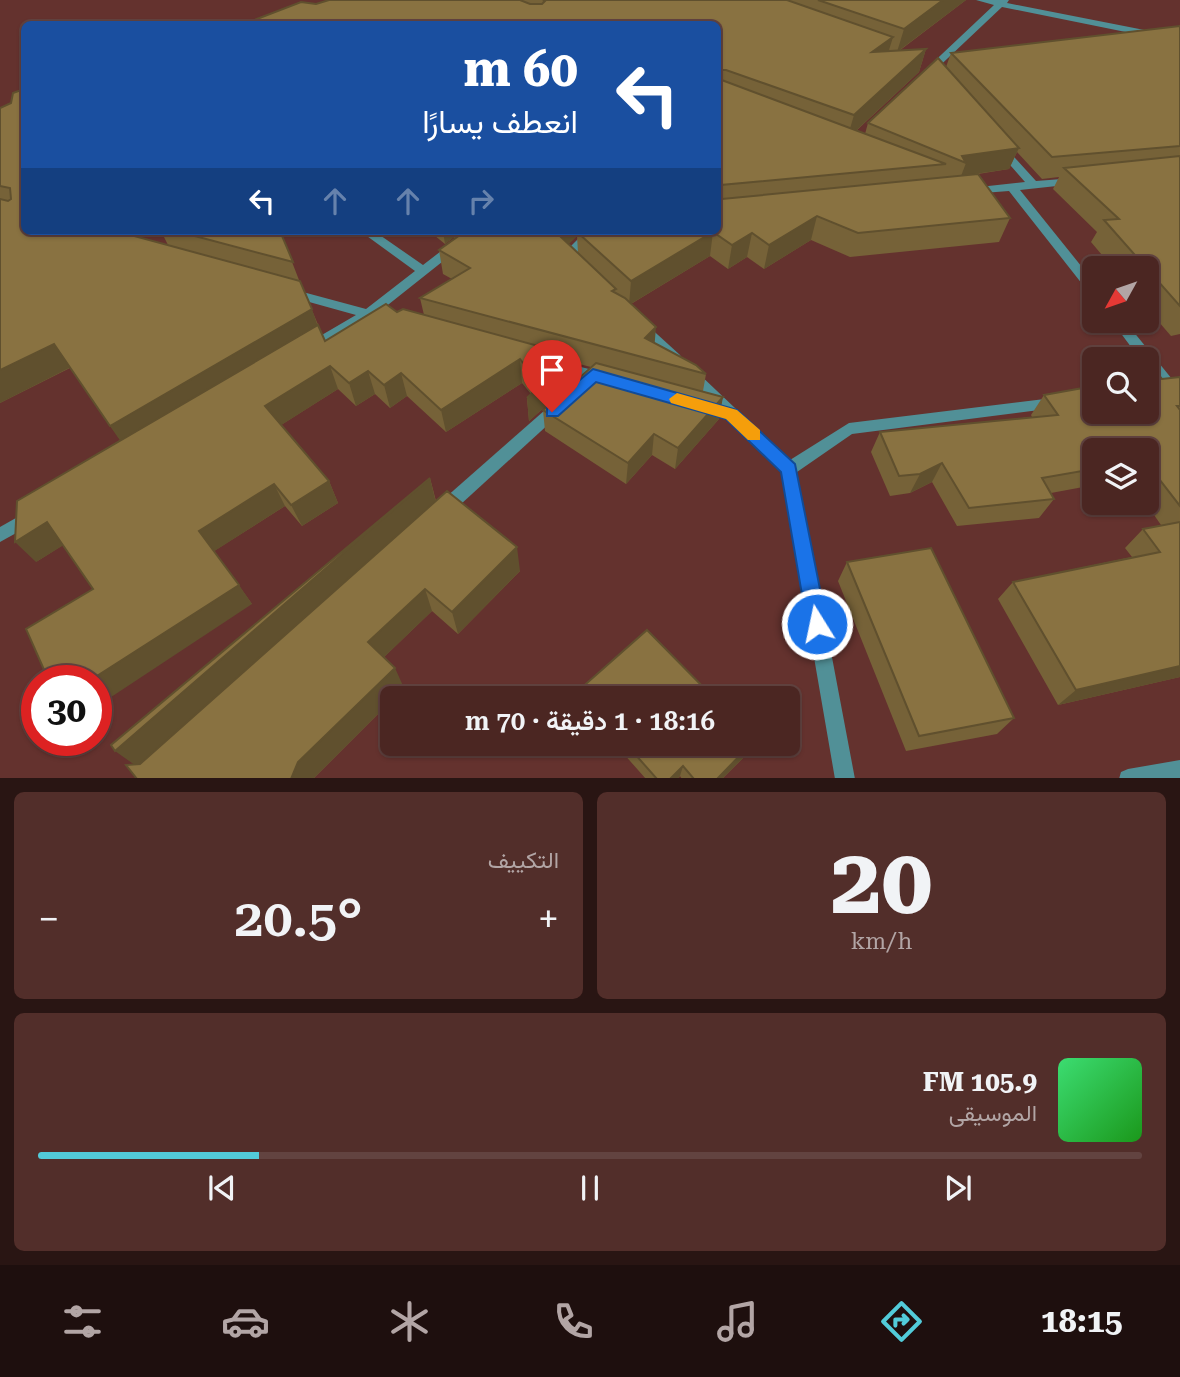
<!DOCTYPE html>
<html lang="ar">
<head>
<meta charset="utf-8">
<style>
  :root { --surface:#4b2622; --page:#522e2a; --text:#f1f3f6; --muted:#b2a5a5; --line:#624340; --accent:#52cbd9 }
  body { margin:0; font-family:"Roboto Serif",Vazirmatn,serif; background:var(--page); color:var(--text); direction:rtl; height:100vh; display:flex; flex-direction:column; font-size:26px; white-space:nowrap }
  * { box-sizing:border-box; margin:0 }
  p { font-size:23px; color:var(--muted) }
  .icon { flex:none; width:38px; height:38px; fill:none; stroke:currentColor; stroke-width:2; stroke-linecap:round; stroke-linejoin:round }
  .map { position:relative; height:778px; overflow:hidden; direction:ltr }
  .panel { display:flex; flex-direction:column; gap:14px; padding:14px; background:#291513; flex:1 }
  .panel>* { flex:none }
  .hud { position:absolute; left:21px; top:21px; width:700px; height:214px; border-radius:10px; box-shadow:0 2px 5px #0004,0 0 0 2px var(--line); direction:rtl; background:#1a4fa0; color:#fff; overflow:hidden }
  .needle { width:46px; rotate:230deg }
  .tools { position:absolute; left:1082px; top:256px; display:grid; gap:14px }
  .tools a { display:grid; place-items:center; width:77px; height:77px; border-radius:10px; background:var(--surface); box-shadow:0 2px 5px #0004,0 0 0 2px var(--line); font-size:35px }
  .speed { position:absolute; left:21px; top:665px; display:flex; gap:14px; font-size:35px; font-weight:700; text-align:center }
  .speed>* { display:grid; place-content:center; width:91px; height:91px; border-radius:50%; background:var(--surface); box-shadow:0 2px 5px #0004,0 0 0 2px var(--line); line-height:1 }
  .speed .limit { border:10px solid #d22; background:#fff; color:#111 }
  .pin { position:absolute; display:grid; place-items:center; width:60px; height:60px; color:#fff; margin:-72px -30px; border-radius:50% 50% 50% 0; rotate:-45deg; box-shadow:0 0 7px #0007 }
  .pin .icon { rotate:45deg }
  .me { position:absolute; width:77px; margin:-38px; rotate:350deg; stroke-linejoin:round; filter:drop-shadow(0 0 5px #0008) }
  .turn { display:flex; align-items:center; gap:24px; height:147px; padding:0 28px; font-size:32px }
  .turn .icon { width:91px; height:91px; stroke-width:2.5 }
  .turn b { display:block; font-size:49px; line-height:60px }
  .lanes { display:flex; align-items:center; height:66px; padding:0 28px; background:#0003; justify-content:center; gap:35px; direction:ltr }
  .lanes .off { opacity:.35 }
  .big { font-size:52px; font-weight:600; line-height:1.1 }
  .panel .card { flex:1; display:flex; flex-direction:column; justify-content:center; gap:10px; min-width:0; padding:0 24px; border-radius:10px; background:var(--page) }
  .panel .dial { align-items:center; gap:0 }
  .dial b { font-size:91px; line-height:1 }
  .song { display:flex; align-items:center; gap:21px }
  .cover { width:84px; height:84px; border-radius:10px; background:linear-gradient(135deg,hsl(140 70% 55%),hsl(120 70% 35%)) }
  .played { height:7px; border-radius:4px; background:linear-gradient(90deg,var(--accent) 20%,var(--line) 20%) }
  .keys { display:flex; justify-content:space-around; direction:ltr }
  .heat { display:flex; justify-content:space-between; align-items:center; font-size:38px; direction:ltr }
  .panel .tiles { flex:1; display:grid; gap:14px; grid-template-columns:1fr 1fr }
  .card:last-child { grid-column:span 2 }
  .trip { position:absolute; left:380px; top:686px; width:420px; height:70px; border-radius:10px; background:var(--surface); box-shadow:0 2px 5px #0004,0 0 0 2px var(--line); font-weight:600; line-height:70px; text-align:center; direction:rtl }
  .tabs { display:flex; height:112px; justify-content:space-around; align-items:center; background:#1e0f0e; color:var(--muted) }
  .tabs .icon { width:49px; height:49px }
  .tabs .selected { color:var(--accent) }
  .tabs b { font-size:32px; color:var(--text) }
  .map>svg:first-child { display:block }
</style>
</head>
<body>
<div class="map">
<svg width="1180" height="779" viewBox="0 0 1180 779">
  <rect width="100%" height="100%" fill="#64322e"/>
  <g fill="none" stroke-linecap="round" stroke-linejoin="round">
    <g fill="#519097" fill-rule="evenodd">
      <path d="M 976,0 L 1009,0 L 1007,3 L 1180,37 L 1180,43 L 1002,7 L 930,75 L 924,75 L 924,71 L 994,5 Z"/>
      <path d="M 1001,146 L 1005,147 L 1036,181 L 1075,178 L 1081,181 L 1075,184 L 1020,190 L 1094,282 L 1094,295 L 1090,294 L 1009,191 L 970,194 L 964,191 L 970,188 L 1025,182 L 996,149 Z"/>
      <path d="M 360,231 L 374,231 L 423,265 L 467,231 L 481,231 L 379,312 L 392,316 L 394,319 L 392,322 L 387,324 L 370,319 L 313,354 L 303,354 L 301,350 L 303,346 L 356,315 L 284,295 L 282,292 L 284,289 L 288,288 L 366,309 L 415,271 Z"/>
      <path d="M 586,231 L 599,231 L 574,256 L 580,262 L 578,265 L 570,265 L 561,256 Z"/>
      <path d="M 1111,320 L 1124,320 L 1176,384 L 1178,388 L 1176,392 L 1166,392 L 1146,367 L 1146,359 L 1140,359 Z"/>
      <path d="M 641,322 L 646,324 L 680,355 L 682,359 L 680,363 L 670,363 L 636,330 L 634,327 Z"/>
      <path d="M 558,361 L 608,374 L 610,378 L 603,383 L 553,370 L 551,366 L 553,362 Z"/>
      <path d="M 692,371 L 697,372 L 790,460 L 849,423 L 1094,393 L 1094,403 L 852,434 L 797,472 L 855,779 L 835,779 L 782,472 L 727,418 L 698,410 L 696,406 L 698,402 L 703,400 L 711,403 L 687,380 L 685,376 L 687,372 Z"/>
      <path d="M 558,401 L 563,403 L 565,407 L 563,411 L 449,515 L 443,517 L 437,515 L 435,510 L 437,505 L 553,403 Z"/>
      <path d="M 30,510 L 36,512 L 38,517 L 36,522 L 0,542 L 0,527 Z"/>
      <path d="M 1180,760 L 1180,779 L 1119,779 L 1121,772 L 1128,769 Z"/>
    </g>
  </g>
  <g fill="#766238" fill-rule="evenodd">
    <path d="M 329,0 L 966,0 L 899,51 L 926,49 L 919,72 L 856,131 L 865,134 L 868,123 L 946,67 L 951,53 L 1180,26 L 1180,334 L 1171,336 L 1146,307 L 1146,268 L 1113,268 L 1091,242 L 1097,232 L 1053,189 L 1059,177 L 1042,179 L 1017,152 L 1009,169 L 978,174 L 1010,218 L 999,242 L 850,257 L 811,240 L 764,269 L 747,257 L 728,269 L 710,256 L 631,304 L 655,343 L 706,374 L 703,391 L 719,419 L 675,469 L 652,455 L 626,484 L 545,431 L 543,410 L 591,367 L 575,363 L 576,379 L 529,421 L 527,398 L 531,394 L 522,383 L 446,432 L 407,396 L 390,408 L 375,394 L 356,406 L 338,389 L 281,425 L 329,481 L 338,503 L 302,526 L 285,506 L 214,551 L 252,604 L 93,589 L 63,545 L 36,562 L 121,441 L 70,368 L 0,403 L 0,108 L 11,103 L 24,231 L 125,231 L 126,234 L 168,245 L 161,231 L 280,231 L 299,280 L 325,341 L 397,312 L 424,315 L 420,298 L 452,279 L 443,274 L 439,250 L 455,239 L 454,237 L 445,244 L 429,231 L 718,231 L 718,24 L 250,24 L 249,22 ZM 577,236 L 578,253 L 568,244 Z"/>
    <path d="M 1180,377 L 1180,677 L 1058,705 L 998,599 L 1013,582 L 1132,557 L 1125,548 L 1143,529 L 1161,525 L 1145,502 L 1146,502 L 1146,450 L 1094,450 L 1094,485 L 1051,493 L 1054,499 L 1039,518 L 957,526 L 932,482 L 910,493 L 890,496 L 871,452 L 880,432 L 1032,417 L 1031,415 L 1044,395 Z"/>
    <path d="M 430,478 L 436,501 L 520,571 L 458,634 L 432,611 L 384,657 L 404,688 L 394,698 L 392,698 L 392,700 L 313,779 L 137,779 L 134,764 Z"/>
    <path d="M 847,562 L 1014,718 L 997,734 L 906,751 L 838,581 Z"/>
    <path d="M 579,690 L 714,698 L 579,698 Z"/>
    <path d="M 615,744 L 753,744 L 750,751 L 722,779 L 682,779 L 680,776 L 678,779 L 646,779 Z"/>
  </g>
  <g fill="#60502e">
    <path d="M 943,0 L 966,0 L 897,52 L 904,29 Z"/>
    <path d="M 893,37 L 886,60 L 872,52 Z"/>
    <path d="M 926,49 L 919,72 L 847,139 L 854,115 Z"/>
    <path d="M 1019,148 L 1009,169 L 961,176 L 966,163 L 962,156 Z"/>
    <path d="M 817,216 L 811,240 L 764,269 L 769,245 Z"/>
    <path d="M 443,231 L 453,231 L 454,237 L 445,244 Z"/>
    <path d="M 560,231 L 582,231 L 577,232 L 577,236 L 561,252 Z"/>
    <path d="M 713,232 L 710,256 L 629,305 L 631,281 Z"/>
    <path d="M 752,233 L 747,257 L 728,269 L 732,245 Z"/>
    <path d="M 312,309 L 320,333 L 126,449 L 110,426 Z"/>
    <path d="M 656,327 L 654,351 L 645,338 Z"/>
    <path d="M 54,344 L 71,367 L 0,403 L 0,370 Z"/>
    <path d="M 575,356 L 576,379 L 529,421 L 527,398 Z"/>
    <path d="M 520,359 L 522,383 L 446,432 L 441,410 Z"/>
    <path d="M 330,366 L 338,389 L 275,429 L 265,406 Z"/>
    <path d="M 368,371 L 375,394 L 356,406 L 349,383 Z"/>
    <path d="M 401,373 L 407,396 L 390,408 L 384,385 Z"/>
    <path d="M 723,397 L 719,419 L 675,469 L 678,448 Z"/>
    <path d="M 654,434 L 652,455 L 626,484 L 628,463 Z"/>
    <path d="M 942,463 L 932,482 L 910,493 L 920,474 Z"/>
    <path d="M 430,478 L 436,503 L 139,768 L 115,751 Z"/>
    <path d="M 329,481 L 338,503 L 302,526 L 291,505 Z"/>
    <path d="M 274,484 L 285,506 L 213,552 L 199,531 Z"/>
    <path d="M 47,522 L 67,543 L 36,562 L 15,542 Z"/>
    <path d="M 517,547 L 520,571 L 458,634 L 452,612 Z"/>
    <path d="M 239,585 L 252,604 L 96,707 L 96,681 L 89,681 Z"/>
    <path d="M 425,589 L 432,611 L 378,663 L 368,642 Z"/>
    <path d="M 1180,666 L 1180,677 L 1058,705 L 1076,690 Z"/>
    <path d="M 395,668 L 404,688 L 394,698 L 392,698 L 392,700 L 313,779 L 291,779 L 298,762 Z"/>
    <path d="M 751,744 L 753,744 L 750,751 L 722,779 L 717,779 Z"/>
    <path d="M 683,766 L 680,776 L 678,779 L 670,779 Z"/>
  </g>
  <g fill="#897241" stroke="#60502e" stroke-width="2">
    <path d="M 329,0 L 520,0 L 530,4 L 542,4 L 545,1 L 543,0 L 787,0 L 893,37 L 872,52 L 926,49 L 854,115 L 726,70 L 719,70 L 719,79 L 946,164 L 721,185 L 719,196 L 722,199 L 978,174 L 1010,218 L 858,233 L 817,216 L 769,245 L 752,233 L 732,245 L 713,232 L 631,281 L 577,232 L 718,231 L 718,24 L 253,24 L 249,22 L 301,2 L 316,4 Z"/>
    <path d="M 818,0 L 943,0 L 904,29 Z"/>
    <path d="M 1180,26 L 1180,146 L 1052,157 L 951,53 Z"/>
    <path d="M 938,58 L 1019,148 L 962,156 L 966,163 L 868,123 Z"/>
    <path d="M 24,89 L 24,231 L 116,231 L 300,281 L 312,309 L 110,426 L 54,344 L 0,370 L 0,199 L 8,201 L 11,199 L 10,188 L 0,186 L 0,108 L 11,103 L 13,93 Z"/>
    <path d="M 1180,156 L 1180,306 L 1104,220 L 1119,219 L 1064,168 Z"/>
    <path d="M 176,231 L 280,231 L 293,262 Z"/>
    <path d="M 455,231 L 560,231 L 560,236 L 616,289 L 612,291 L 625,298 L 656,327 L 645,338 L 696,365 L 706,374 L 420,298 L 470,268 L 439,250 L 460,235 Z"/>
    <path d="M 386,304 L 397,312 L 403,309 L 575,356 L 527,398 L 540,385 L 520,359 L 441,410 L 401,373 L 384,385 L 368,371 L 349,383 L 330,366 L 265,406 L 329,481 L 291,505 L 274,484 L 199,531 L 239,585 L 89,681 L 49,681 L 26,629 L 93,589 L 47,522 L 15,542 L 17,501 L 318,325 L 325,341 Z"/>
    <path d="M 596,363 L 723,397 L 678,448 L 654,434 L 628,463 L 543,410 Z"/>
    <path d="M 1159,375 L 1162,379 L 1180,377 L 1180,406 L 1177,406 L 1180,410 L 1180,506 L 1146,462 L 1146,450 L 1094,450 L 1094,469 L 1042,478 L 1054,499 L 969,508 L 942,463 L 920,474 L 899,476 L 880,432 L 1058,415 L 1044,395 L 1094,386 L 1094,411 L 1146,411 L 1146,377 Z"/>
    <path d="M 430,478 L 115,751 L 111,745 Z"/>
    <path d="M 447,491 L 517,547 L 452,612 L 425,589 L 368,642 L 395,668 L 298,762 L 291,779 L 137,779 L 126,765 L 140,764 Z"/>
    <path d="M 1180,522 L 1180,666 L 1076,690 L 1013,582 L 1160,552 L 1143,529 Z"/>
    <path d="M 931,548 L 1014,718 L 919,736 L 847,562 Z"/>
    <path d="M 647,630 L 714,698 L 586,698 L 579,690 Z"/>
    <path d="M 626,744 L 751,744 L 717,779 L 694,779 L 683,766 L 670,779 L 657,779 Z"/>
  </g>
  <path fill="#1a73e8" stroke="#114b97" stroke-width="2" d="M 593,369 L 737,410 L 795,464 L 827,624 L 824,630 L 817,633 L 810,630 L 807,624 L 781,472 L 726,419 L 596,382 L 558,416 L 547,416 L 547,407 Z"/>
  <path fill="#f59e0b" d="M 677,393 L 737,410 L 760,430 L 760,440 L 748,440 L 726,419 L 671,403 L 669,399 Z"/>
</svg>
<div class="tools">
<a><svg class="needle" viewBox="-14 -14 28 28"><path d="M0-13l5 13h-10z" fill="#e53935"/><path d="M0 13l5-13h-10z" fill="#b2a5a5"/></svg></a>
<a><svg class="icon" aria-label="search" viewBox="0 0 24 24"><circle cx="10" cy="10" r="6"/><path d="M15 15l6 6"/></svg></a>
<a><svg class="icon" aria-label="layers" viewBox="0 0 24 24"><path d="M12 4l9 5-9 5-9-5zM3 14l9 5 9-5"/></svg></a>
</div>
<div class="speed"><div class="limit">30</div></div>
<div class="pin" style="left:552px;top:412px;background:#d93025"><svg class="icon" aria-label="arrive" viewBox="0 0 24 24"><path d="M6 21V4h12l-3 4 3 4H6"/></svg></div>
<svg class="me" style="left:817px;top:624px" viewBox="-20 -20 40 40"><circle r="17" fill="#1a73e8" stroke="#fff" stroke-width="3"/><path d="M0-11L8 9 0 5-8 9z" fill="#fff"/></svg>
<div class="trip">18:16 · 1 دقيقة · 70 m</div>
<div class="hud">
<div class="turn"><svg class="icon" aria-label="left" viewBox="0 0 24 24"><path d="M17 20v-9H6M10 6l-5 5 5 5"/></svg><div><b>60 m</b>انعطف يسارًا</div></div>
<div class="lanes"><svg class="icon" aria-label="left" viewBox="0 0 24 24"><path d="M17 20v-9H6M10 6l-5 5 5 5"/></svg><svg class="icon off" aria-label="ahead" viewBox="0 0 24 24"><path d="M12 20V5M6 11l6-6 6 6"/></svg><svg class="icon off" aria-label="ahead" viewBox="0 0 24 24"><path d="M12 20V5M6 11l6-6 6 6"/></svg><svg class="icon off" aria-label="right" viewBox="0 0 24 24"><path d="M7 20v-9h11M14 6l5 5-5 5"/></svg></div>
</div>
</div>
<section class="panel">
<div class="tiles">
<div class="card dial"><b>20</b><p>km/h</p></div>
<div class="card"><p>التكييف</p>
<div class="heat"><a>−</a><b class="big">20.5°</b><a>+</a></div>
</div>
<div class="card">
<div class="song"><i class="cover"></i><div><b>105.9 FM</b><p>الموسيقى</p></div></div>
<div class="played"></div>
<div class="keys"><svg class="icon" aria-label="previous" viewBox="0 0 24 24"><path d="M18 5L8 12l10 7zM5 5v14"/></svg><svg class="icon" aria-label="pause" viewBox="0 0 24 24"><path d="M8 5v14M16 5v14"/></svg><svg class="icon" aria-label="next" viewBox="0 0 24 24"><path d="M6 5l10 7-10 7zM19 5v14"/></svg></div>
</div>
</div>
</section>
<nav class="tabs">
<b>18:15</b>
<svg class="icon selected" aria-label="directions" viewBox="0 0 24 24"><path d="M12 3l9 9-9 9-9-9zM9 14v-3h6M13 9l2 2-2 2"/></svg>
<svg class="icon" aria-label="music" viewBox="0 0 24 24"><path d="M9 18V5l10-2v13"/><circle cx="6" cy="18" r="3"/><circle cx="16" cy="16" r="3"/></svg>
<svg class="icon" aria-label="phone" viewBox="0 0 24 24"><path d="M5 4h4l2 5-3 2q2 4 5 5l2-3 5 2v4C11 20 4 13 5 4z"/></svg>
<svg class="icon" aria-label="climate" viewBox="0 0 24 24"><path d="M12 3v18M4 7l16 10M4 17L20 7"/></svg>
<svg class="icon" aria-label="car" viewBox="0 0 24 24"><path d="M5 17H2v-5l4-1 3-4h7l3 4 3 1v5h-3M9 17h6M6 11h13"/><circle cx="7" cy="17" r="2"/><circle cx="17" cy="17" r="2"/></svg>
<svg class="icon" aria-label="filters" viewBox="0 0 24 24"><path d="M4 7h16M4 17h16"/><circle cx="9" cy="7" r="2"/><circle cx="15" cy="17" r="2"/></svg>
</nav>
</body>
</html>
